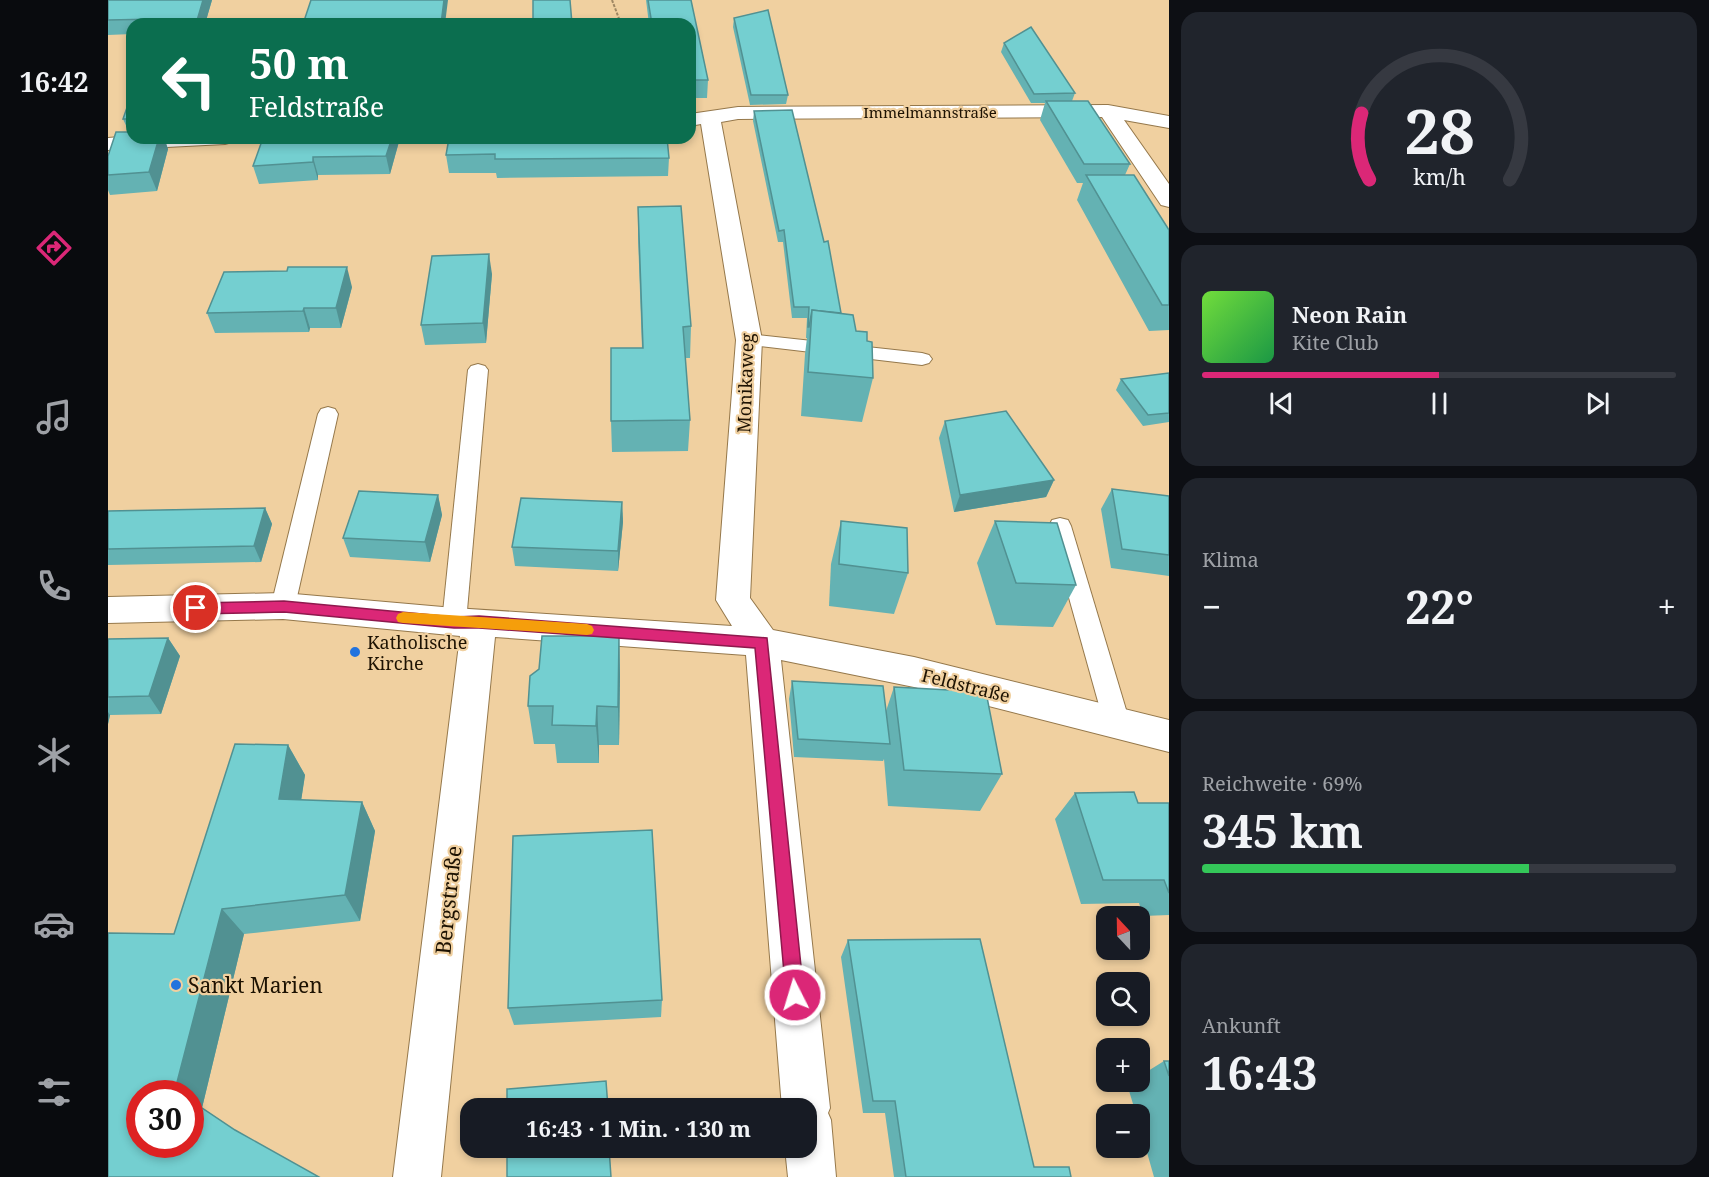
<!DOCTYPE html>
<html lang="de">
<head>
<meta charset="utf-8">
<style>
  :root { --surface:#171b24; --page:#20242c; --text:#f1f3f6; --muted:#9ea1a6; --line:#363941; --accent:#db2777 }
  body { margin:0; font-family:"Noto Serif",serif; background:var(--page); color:var(--text); height:100vh; display:flex; flex-direction:column; font-size:22px; white-space:nowrap }
  * { box-sizing:border-box; margin:0 }
  p { font-size:20px; color:var(--muted) }
  .icon { flex:none; width:33px; height:33px; fill:none; stroke:currentColor; stroke-width:2; stroke-linecap:round; stroke-linejoin:round }
  .map { position:relative; flex:1; overflow:hidden }
  .panel { display:flex; flex-direction:column; gap:12px; padding:12px; background:#0d0f14; width:540px }
  .panel>* { flex:none }
  .guide { position:absolute; left:18px; top:18px; width:570px; height:126px; border-radius:18px; box-shadow:0 3px 9px #0003; background:#0b6e4f; color:#fff; overflow:hidden }
  .needle { width:39px; rotate:338deg }
  .controls { position:absolute; left:988px; top:906px; display:grid; gap:12px }
  .controls a { display:grid; place-items:center; width:54px; height:54px; border-radius:12px; background:var(--surface); box-shadow:0 3px 9px #0003; font-size:30px }
  .speed { position:absolute; left:18px; top:1080px; display:flex; gap:12px; font-size:30px; font-weight:700; text-align:center }
  .speed>* { display:grid; place-content:center; width:78px; height:78px; border-radius:50%; background:var(--surface); box-shadow:0 3px 9px #0003; line-height:1 }
  .speed .limit { border:9px solid #d22; background:#fff; color:#111 }
  .pin { position:absolute; display:grid; place-items:center; width:51px; height:51px; color:#fff; margin:-26px; border:3px solid #fff; border-radius:50%; box-shadow:0 2px 6px #0007 }
  .me { position:absolute; width:66px; margin:-33px; rotate:355deg; stroke-linejoin:round; filter:drop-shadow(0 0 4px #0008) }
  .turn { display:flex; align-items:center; gap:21px; height:126px; padding:0 24px; font-size:27px }
  .turn .icon { width:78px; height:78px; stroke-width:2.5 }
  .turn b { display:block; font-size:42px; line-height:51px }
  .big { font-size:45px; font-weight:700; line-height:1.1 }
  .panel .widget { flex:1; display:flex; flex-direction:column; justify-content:center; gap:9px; min-width:0; padding:0 21px; border-radius:18px; background:var(--page) }
  .panel .dial { align-items:center; gap:0 }
  .dial svg { height:156px; overflow:visible; fill:none; stroke:var(--line); stroke-width:7; stroke-linecap:round; text-anchor:middle }
  .dial text { fill:var(--text); stroke:none }
  .song { display:flex; align-items:center; gap:18px }
  .cover { width:72px; height:72px; border-radius:9px; background:linear-gradient(135deg,hsl(100 70% 55%),hsl(140 70% 35%)) }
  .played { height:6px; border-radius:3px; background:linear-gradient(90deg,var(--accent) 50%,var(--line) 50%) }
  .keys { display:flex; justify-content:space-around; direction:ltr }
  .heat { display:flex; justify-content:space-between; align-items:center; font-size:33px; direction:ltr }
  .charge { height:9px; border-radius:4px; background:linear-gradient(90deg,#34c759 69%,var(--line) 0) }
  .trip { position:absolute; left:352px; top:1098px; width:357px; height:60px; border-radius:18px; background:var(--surface); box-shadow:0 3px 9px #0003; font-weight:700; line-height:60px; text-align:center }
  main { display:flex; flex:1; min-height:0 }
  .tabs { display:flex; flex-direction:column; width:108px; justify-content:space-around; align-items:center; background:#090b0e; color:var(--muted) }
  .tabs .icon { width:42px; height:42px }
  .tabs .selected { color:var(--accent) }
  .tabs b { font-size:27px; color:var(--text) }
  .map>svg:first-child { display:block }
</style>
</head>
<body>
<main>
<nav class="tabs">
<b>16:42</b>
<svg class="icon selected" aria-label="directions" viewBox="0 0 24 24"><path d="M12 3l9 9-9 9-9-9zM9 14v-3h6M13 9l2 2-2 2"/></svg>
<svg class="icon" aria-label="music" viewBox="0 0 24 24"><path d="M9 18V5l10-2v13"/><circle cx="6" cy="18" r="3"/><circle cx="16" cy="16" r="3"/></svg>
<svg class="icon" aria-label="phone" viewBox="0 0 24 24"><path d="M5 4h4l2 5-3 2q2 4 5 5l2-3 5 2v4C11 20 4 13 5 4z"/></svg>
<svg class="icon" aria-label="climate" viewBox="0 0 24 24"><path d="M12 3v18M4 7l16 10M4 17L20 7"/></svg>
<svg class="icon" aria-label="car" viewBox="0 0 24 24"><path d="M5 17H2v-5l4-1 3-4h7l3 4 3 1v5h-3M9 17h6M6 11h13"/><circle cx="7" cy="17" r="2"/><circle cx="17" cy="17" r="2"/></svg>
<svg class="icon" aria-label="filters" viewBox="0 0 24 24"><path d="M4 7h16M4 17h16"/><circle cx="9" cy="7" r="2"/><circle cx="15" cy="17" r="2"/></svg>
</nav>
<div class="map">
<svg width="1061" height="1177" viewBox="0 0 1061 1177">
  <rect width="100%" height="100%" fill="#f0d0a0"/>
  <g fill="none" stroke-linecap="round" stroke-linejoin="round">
    <defs>
      <g id="service">
        <path d="M 641,334 L 814,353 L 821,355 L 824,359 L 821,363 L 814,365 L 634,344 L 631,340 L 634,336 Z"/>
        <path d="M 370,364 L 377,366 L 380,370 L 358,622 L 355,629 L 346,632 L 337,629 L 334,622 L 360,370 L 363,366 Z"/>
        <path d="M 220,407 L 227,409 L 230,414 L 187,606 L 184,613 L 175,616 L 166,613 L 163,606 L 210,414 L 213,409 Z"/>
        <path d="M 952,518 L 960,520 L 963,526 L 1022,723 L 1018,731 L 1009,735 L 1000,731 L 996,723 L 941,526 L 944,520 Z"/>
      </g>
      <g id="minor">
        <path d="M 1000,105 L 1061,116 L 1061,128 L 1016,120 L 1061,184 L 1061,207 L 1053,205 L 994,117 L 630,119 L 613,122 L 654,340 L 642,598 L 665,630 L 806,657 L 1061,720 L 1061,752 L 806,687 L 673,660 L 722,1108 L 720,1113 L 723,1120 L 728,1177 L 680,1177 L 677,1148 L 699,1148 L 699,1108 L 674,1108 L 638,655 L 387,637 L 333,1177 L 285,1177 L 352,636 L 175,619 L 0,623 L 0,597 L 175,593 L 346,608 L 624,626 L 608,600 L 628,340 L 593,124 L 582,126 L 582,114 L 630,107 Z"/>
        <path d="M 24,136 L 24,138 L 127,138 L 124,142 L 117,144 L 0,150 L 0,138 Z"/>
      </g>
    </defs>
    <use href="#service" stroke="#95784b" stroke-width="2"/>
    <use href="#minor" stroke="#95784b" stroke-width="2"/>
    <path stroke="#9f8763" stroke-width="2" stroke-dasharray="3 1.5" stroke-linecap="butt" d="M 504,0 L 513,24"/>
    <use href="#service" fill="#fff" fill-rule="evenodd"/>
    <use href="#minor" fill="#fff" fill-rule="evenodd"/>
  </g>
  <g fill="#64b2b3">
    <path d="M 0,0 L 104,0 L 97,24 L 24,24 L 24,34 L 0,35 Z"/>
    <path d="M 538,0 L 583,0 L 600,80 L 599,98 L 582,98 L 582,24 L 541,24 Z"/>
    <path d="M 626,18 L 680,95 L 678,104 L 642,105 L 625,27 Z"/>
    <path d="M 896,43 L 967,93 L 964,101 L 1022,164 L 1017,175 L 1061,230 L 1061,330 L 1041,331 L 969,200 L 975,183 L 969,183 L 932,120 L 937,103 L 923,103 L 893,52 Z"/>
    <path d="M 24,93 L 24,138 L 56,138 L 60,149 L 49,191 L 2,195 L 0,190 L 0,156 L 21,132 L 15,119 Z"/>
    <path d="M 646,111 L 733,313 L 748,331 L 759,341 L 765,378 L 754,422 L 693,416 L 697,354 L 699,338 L 698,338 L 699,318 L 684,318 L 675,242 L 670,242 L 645,121 Z"/>
    <path d="M 155,138 L 292,138 L 282,174 L 210,175 L 210,180 L 151,184 L 145,166 Z"/>
    <path d="M 341,138 L 561,158 L 560,176 L 389,178 L 388,173 L 341,173 L 338,155 Z"/>
    <path d="M 530,207 L 583,326 L 582,358 L 577,358 L 582,420 L 580,451 L 504,452 L 503,421 L 534,348 L 530,237 Z"/>
    <path d="M 384,274 L 378,343 L 317,345 L 313,325 Z"/>
    <path d="M 244,287 L 233,328 L 202,328 L 201,332 L 107,333 L 99,313 Z"/>
    <path d="M 1061,373 L 1061,422 L 1035,426 L 1008,390 L 1013,379 Z"/>
    <path d="M 837,421 L 946,480 L 938,497 L 846,512 L 831,438 Z"/>
    <path d="M 1004,489 L 1061,496 L 1061,576 L 1003,568 L 993,509 Z"/>
    <path d="M 330,495 L 334,515 L 322,562 L 242,557 L 235,538 Z"/>
    <path d="M 514,502 L 515,522 L 510,571 L 407,566 L 404,547 Z"/>
    <path d="M 157,508 L 164,524 L 153,562 L 0,565 L 0,511 Z"/>
    <path d="M 733,521 L 800,573 L 786,614 L 721,606 L 723,564 Z"/>
    <path d="M 887,521 L 968,585 L 945,627 L 888,625 L 869,563 Z"/>
    <path d="M 511,636 L 512,676 L 511,745 L 491,745 L 491,763 L 449,763 L 447,744 L 426,744 L 420,706 Z"/>
    <path d="M 60,638 L 72,656 L 53,714 L 2,715 L 0,724 L 0,639 Z"/>
    <path d="M 684,681 L 778,711 L 786,687 L 894,774 L 872,811 L 780,806 L 776,759 L 775,761 L 686,757 L 681,699 Z"/>
    <path d="M 180,745 L 197,775 L 193,800 L 254,802 L 267,831 L 252,921 L 136,934 L 94,1108 L 0,1177 L 66,934 Z"/>
    <path d="M 967,793 L 1030,803 L 1061,803 L 1061,915 L 1035,916 L 1031,903 L 973,904 L 947,819 Z"/>
    <path d="M 740,940 L 926,1167 L 963,1177 L 786,1177 L 777,1113 L 755,1113 L 733,957 Z"/>
    <path d="M 554,1000 L 553,1017 L 406,1025 L 400,1008 Z"/>
    <path d="M 1056,1061 L 1061,1061 L 1061,1177 L 1046,1177 L 1032,1128 L 1032,1114 L 1028,1114 L 1019,1084 L 1024,1082 L 1032,1082 L 1032,1076 Z"/>
  </g>
  <g fill="#519192">
    <path d="M 95,0 L 104,0 L 97,24 L 88,24 Z"/>
    <path d="M 336,0 L 340,0 L 337,24 L 333,24 Z"/>
    <path d="M 51,138 L 56,138 L 60,149 L 49,191 L 41,172 Z"/>
    <path d="M 284,138 L 292,138 L 282,174 L 278,156 Z"/>
    <path d="M 205,157 L 210,175 L 210,180 L 205,162 Z"/>
    <path d="M 381,254 L 384,274 L 378,343 L 375,323 Z"/>
    <path d="M 239,267 L 244,287 L 233,328 L 228,308 Z"/>
    <path d="M 196,308 L 202,328 L 201,332 L 195,311 Z"/>
    <path d="M 946,480 L 938,497 L 846,512 L 852,495 Z"/>
    <path d="M 330,495 L 334,515 L 322,562 L 317,542 Z"/>
    <path d="M 514,502 L 515,522 L 510,571 L 510,551 Z"/>
    <path d="M 157,508 L 164,524 L 153,562 L 146,546 Z"/>
    <path d="M 511,636 L 512,676 L 511,745 L 510,707 Z"/>
    <path d="M 60,638 L 72,656 L 53,714 L 41,696 Z"/>
    <path d="M 489,706 L 491,745 L 491,763 L 488,726 Z"/>
    <path d="M 0,712 L 2,715 L 0,724 Z"/>
    <path d="M 180,745 L 197,775 L 189,828 L 171,799 Z"/>
    <path d="M 254,802 L 267,831 L 252,921 L 237,895 Z"/>
    <path d="M 114,909 L 136,934 L 94,1108 L 151,1145 L 82,1100 L 82,1094 L 72,1094 L 67,1090 Z"/>
  </g>
  <g fill="#74cfd0" stroke="#519192" stroke-width="1.5">
    <path d="M 0,0 L 95,0 L 88,24 L 47,24 L 49,19 L 0,20 Z"/>
    <path d="M 203,0 L 336,0 L 333,24 L 195,24 Z"/>
    <path d="M 425,0 L 462,0 L 464,24 L 425,24 Z"/>
    <path d="M 540,0 L 583,0 L 600,80 L 582,80 L 582,24 L 544,24 Z"/>
    <path d="M 660,10 L 680,95 L 643,95 L 626,18 Z"/>
    <path d="M 923,27 L 967,93 L 926,94 L 896,43 Z"/>
    <path d="M 24,93 L 24,119 L 15,119 Z"/>
    <path d="M 938,101 L 980,101 L 1022,164 L 976,164 Z"/>
    <path d="M 684,110 L 716,242 L 720,241 L 733,313 L 704,310 L 701,327 L 700,327 L 701,307 L 686,307 L 676,230 L 671,231 L 646,111 Z"/>
    <path d="M 8,132 L 24,132 L 24,138 L 51,138 L 41,172 L 0,175 L 0,156 Z"/>
    <path d="M 155,138 L 284,138 L 278,156 L 205,157 L 205,162 L 145,166 Z"/>
    <path d="M 341,138 L 559,138 L 561,158 L 387,159 L 387,154 L 338,155 Z"/>
    <path d="M 978,175 L 1026,175 L 1061,230 L 1061,305 L 1054,305 Z"/>
    <path d="M 573,206 L 583,326 L 575,327 L 582,420 L 503,421 L 503,348 L 535,348 L 530,207 Z"/>
    <path d="M 381,254 L 375,323 L 313,325 L 324,256 Z"/>
    <path d="M 180,267 L 239,267 L 228,308 L 196,308 L 195,311 L 99,313 L 116,272 L 179,271 Z"/>
    <path d="M 704,310 L 745,315 L 748,331 L 759,332 L 759,341 L 764,342 L 765,378 L 700,372 Z"/>
    <path d="M 1061,373 L 1061,413 L 1040,415 L 1013,379 Z"/>
    <path d="M 898,411 L 946,480 L 852,495 L 837,421 Z"/>
    <path d="M 1004,489 L 1061,496 L 1061,555 L 1014,549 Z"/>
    <path d="M 251,491 L 330,495 L 317,542 L 235,538 Z"/>
    <path d="M 413,498 L 514,502 L 510,551 L 404,547 Z"/>
    <path d="M 157,508 L 146,546 L 0,549 L 0,511 Z"/>
    <path d="M 733,521 L 799,528 L 800,573 L 731,564 Z"/>
    <path d="M 887,521 L 949,523 L 968,585 L 908,583 Z"/>
    <path d="M 434,636 L 511,636 L 510,707 L 489,706 L 488,726 L 444,725 L 445,706 L 420,706 L 422,676 L 431,669 Z"/>
    <path d="M 60,638 L 41,696 L 0,697 L 0,639 Z"/>
    <path d="M 684,681 L 775,686 L 782,744 L 690,739 Z"/>
    <path d="M 786,687 L 878,692 L 894,774 L 796,770 Z"/>
    <path d="M 127,744 L 180,745 L 171,799 L 254,802 L 237,895 L 114,909 L 67,1090 L 72,1094 L 32,1094 L 32,1144 L 82,1144 L 82,1100 L 127,1130 L 211,1177 L 0,1177 L 0,933 L 66,934 Z"/>
    <path d="M 1026,792 L 1030,803 L 1061,803 L 1061,893 L 1056,880 L 995,880 L 967,793 Z"/>
    <path d="M 544,830 L 554,1000 L 400,1008 L 405,836 Z"/>
    <path d="M 872,939 L 926,1167 L 961,1167 L 963,1177 L 798,1177 L 787,1101 L 765,1101 L 740,940 Z"/>
    <path d="M 1056,1061 L 1061,1061 L 1061,1076 Z"/>
    <path d="M 498,1081 L 500,1108 L 399,1108 L 399,1089 Z"/>
    <path d="M 399,1148 L 501,1148 L 503,1177 L 399,1177 Z"/>
  </g>
  <path fill="#db2777" stroke="#8e194d" stroke-width="1.5" d="M 176,601 L 346,617 L 371,616 L 659,638 L 696,995 L 694,1002 L 687,1004 L 681,1002 L 678,995 L 647,648 L 371,628 L 346,628 L 176,612 L 88,614 L 81,608 L 88,603 Z"/>
  <path fill="#f59e0b" d="M 295,612 L 479,624 L 484,626 L 486,630 L 484,634 L 479,635 L 295,623 L 290,622 L 288,618 L 290,614 Z"/>
  <g fill="#2273de" stroke="#f0d0a0" stroke-width="2">
    <circle cx="247" cy="652" r="6"/>
    <circle cx="68" cy="985" r="6"/>
  </g>
  <g text-anchor="middle" dominant-baseline="central" stroke-width="4.5" stroke-linejoin="round" paint-order="stroke">
    <g font-size="15" fill="#1d1202" stroke="#f0d0a0">
      <text x="822" y="112">Immelmannstraße</text>
    </g>
    <g font-size="18" fill="#1d1202" stroke="#f0d0a0">
      <text transform="translate(637 383) rotate(-88)">Monikaweg</text>
      <text transform="translate(858 685) rotate(14)">Feldstraße</text>
    </g>
    <g font-size="18" fill="#1d1202" stroke="#f0d0a0" text-anchor="start">
      <text x="259" y="642">Katholische<tspan x="259" dy="21">Kirche</tspan></text>
    </g>
    <g font-size="21" fill="#1d1202" stroke="#f0d0a0">
      <text transform="translate(340 900) rotate(-84)">Bergstraße</text>
    </g>
    <g font-size="21" fill="#1d1202" stroke="#f0d0a0" text-anchor="start">
      <text x="80" y="985">Sankt Marien</text>
    </g>
  </g>
</svg>
<div class="controls">
<a><svg class="needle" viewBox="-14 -14 28 28"><path d="M0-13l5 13h-10z" fill="#e53935"/><path d="M0 13l5-13h-10z" fill="#9ea1a6"/></svg></a>
<a><svg class="icon" aria-label="search" viewBox="0 0 24 24"><circle cx="10" cy="10" r="6"/><path d="M15 15l6 6"/></svg></a>
<a>+</a>
<a>−</a>
</div>
<div class="speed"><div class="limit">30</div></div>
<div class="pin" style="left:88px;top:608px;background:#d93025"><svg class="icon" aria-label="arrive" viewBox="0 0 24 24"><path d="M6 21V4h12l-3 4 3 4H6"/></svg></div>
<svg class="me" style="left:687px;top:995px" viewBox="-20 -20 40 40"><circle r="17" fill="#db2777" stroke="#fff" stroke-width="3"/><path d="M0-11L8 9 0 5-8 9z" fill="#fff"/></svg>
<div class="trip">16:43 · 1 Min. · 130 m</div>
<div class="guide">
<div class="turn"><svg class="icon" aria-label="left" viewBox="0 0 24 24"><path d="M17 20v-9H6M10 6l-5 5 5 5"/></svg><div><b>50 m</b>Feldstraße</div></div>
</div>
</div>
<section class="panel">
<div class="widget dial"><svg viewBox="0 0 100 80">
<path d="M14 69A42 42 0 1 1 86 69"/>
<path d="M14 69A42 42 0 0 1 10 35" stroke="#db2777"/>
<text x="50" y="56" font-size="32" font-weight="700">28</text>
<text x="50" y="72" font-size="11">km/h</text>
</svg></div>
<div class="widget">
<div class="song"><i class="cover"></i><div><b>Neon Rain</b><p>Kite Club</p></div></div>
<div class="played"></div>
<div class="keys"><svg class="icon" aria-label="previous" viewBox="0 0 24 24"><path d="M18 5L8 12l10 7zM5 5v14"/></svg><svg class="icon" aria-label="pause" viewBox="0 0 24 24"><path d="M8 5v14M16 5v14"/></svg><svg class="icon" aria-label="next" viewBox="0 0 24 24"><path d="M6 5l10 7-10 7zM19 5v14"/></svg></div>
</div>
<div class="widget"><p>Klima</p>
<div class="heat"><a>−</a><b class="big">22°</b><a>+</a></div>
</div>
<div class="widget"><p>Reichweite · 69%</p><b class="big">345 km</b><div class="charge"></div></div>
<div class="widget"><p>Ankunft</p><b class="big">16:43</b></div>
</section>
</main>
</body>
</html>
